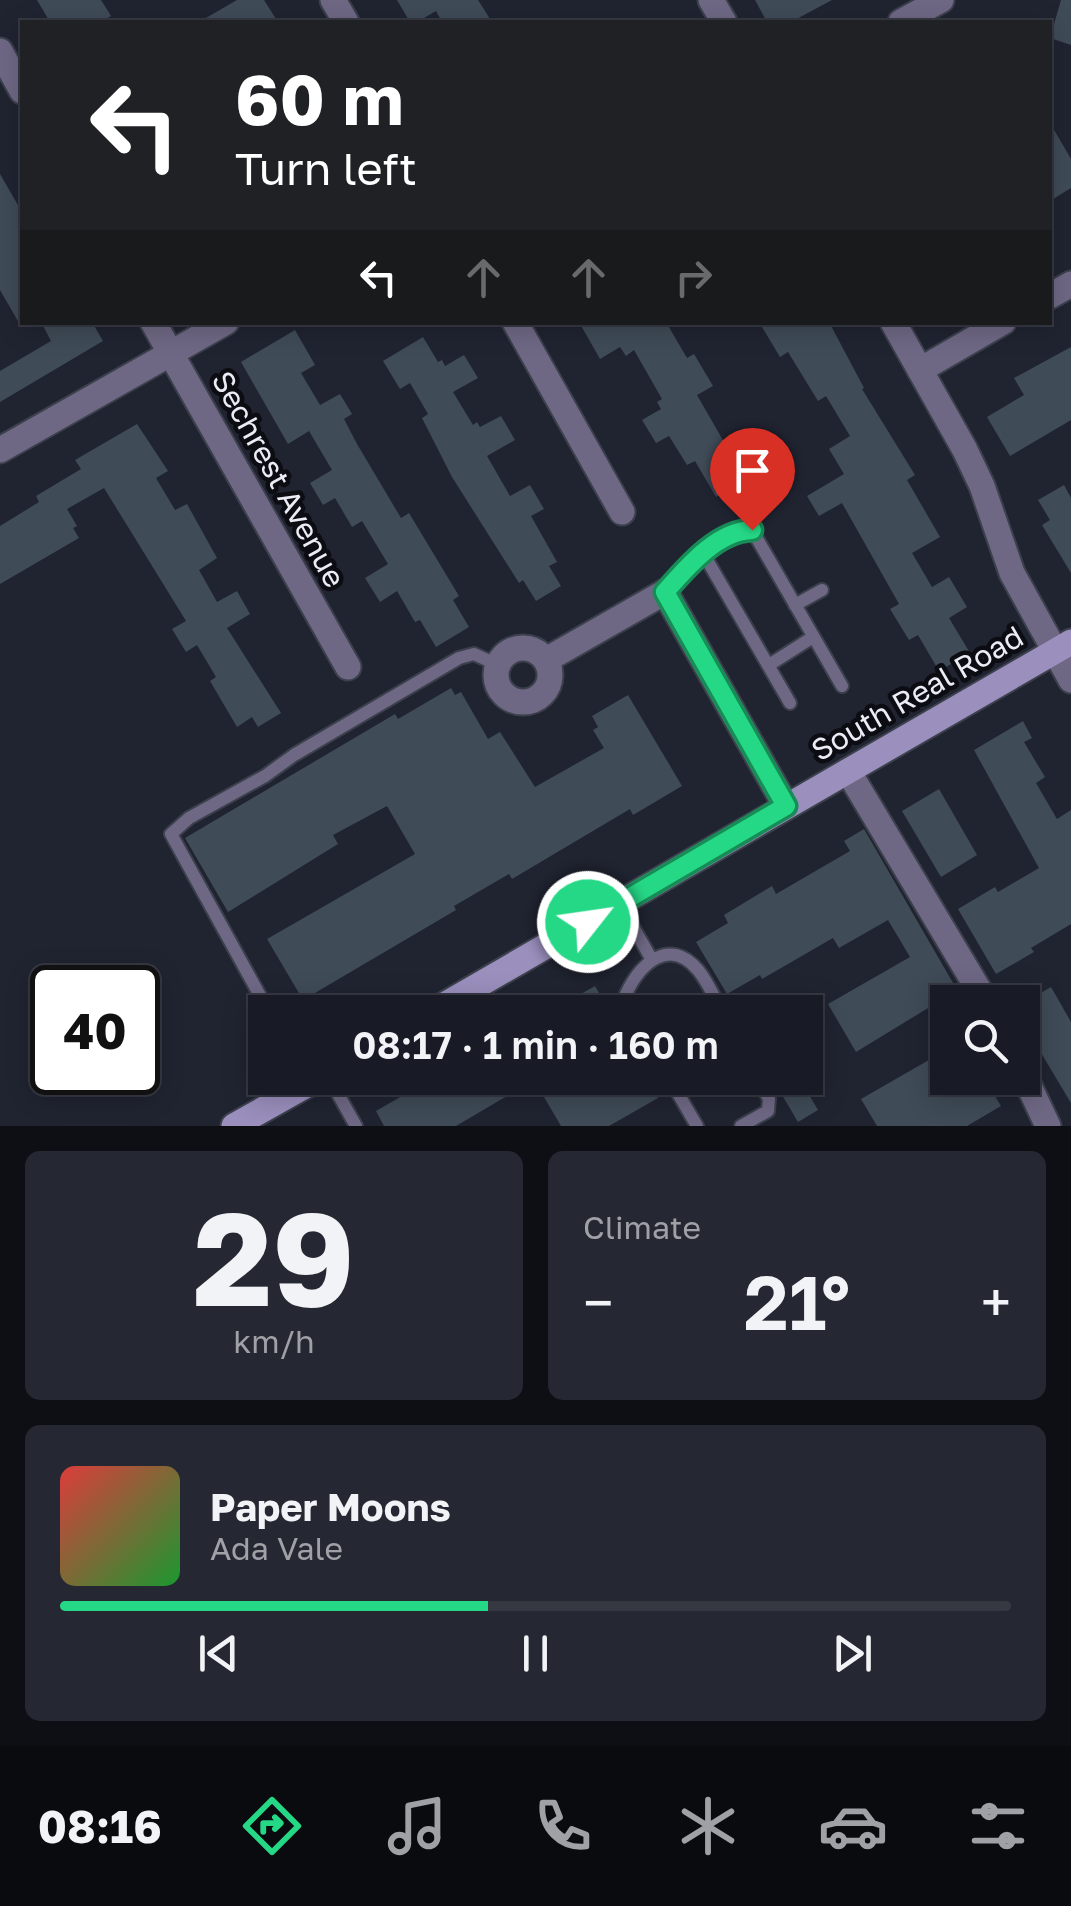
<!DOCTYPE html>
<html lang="en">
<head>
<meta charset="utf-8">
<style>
  :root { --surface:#181b25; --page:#252832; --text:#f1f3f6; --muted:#9fa1a7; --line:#363942; --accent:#25d886 }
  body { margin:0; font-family:"Golos Text",sans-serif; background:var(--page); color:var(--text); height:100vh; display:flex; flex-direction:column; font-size:38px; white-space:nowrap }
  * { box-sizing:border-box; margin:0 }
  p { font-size:32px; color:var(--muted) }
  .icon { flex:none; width:55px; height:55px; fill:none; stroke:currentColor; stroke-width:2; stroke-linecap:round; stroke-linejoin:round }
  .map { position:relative; height:1126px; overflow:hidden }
  .sheet { display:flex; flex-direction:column; gap:25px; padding:25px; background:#0d0f14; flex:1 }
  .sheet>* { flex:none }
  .hud { position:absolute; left:20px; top:20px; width:1032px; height:305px; border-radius:0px; box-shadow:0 5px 25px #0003,0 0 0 2px var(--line); background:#202124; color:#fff; overflow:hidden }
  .tools { position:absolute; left:930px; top:985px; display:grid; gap:20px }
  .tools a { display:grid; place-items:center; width:110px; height:110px; border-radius:0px; background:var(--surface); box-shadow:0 5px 25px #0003,0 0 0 2px var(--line); font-size:50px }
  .speed { position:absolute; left:30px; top:965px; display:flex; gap:20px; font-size:50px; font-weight:700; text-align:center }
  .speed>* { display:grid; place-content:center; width:130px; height:130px; border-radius:50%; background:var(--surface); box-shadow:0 5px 25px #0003,0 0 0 2px var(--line); line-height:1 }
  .speed .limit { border:5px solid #111; border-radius:15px; background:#fff; color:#111 }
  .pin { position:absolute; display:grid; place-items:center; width:85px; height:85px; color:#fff; margin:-102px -42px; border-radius:50% 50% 50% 0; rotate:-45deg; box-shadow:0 0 10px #0007 }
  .pin .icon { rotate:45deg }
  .me { position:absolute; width:110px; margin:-55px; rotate:60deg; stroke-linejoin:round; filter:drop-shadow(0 0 8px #0008) }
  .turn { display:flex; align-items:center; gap:35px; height:210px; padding:0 50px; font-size:45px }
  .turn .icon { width:130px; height:130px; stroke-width:2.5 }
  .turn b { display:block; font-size:70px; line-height:85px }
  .lanes { display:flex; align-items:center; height:95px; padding:0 50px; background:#0003; justify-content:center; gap:50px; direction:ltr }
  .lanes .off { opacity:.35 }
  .big { font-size:75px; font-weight:600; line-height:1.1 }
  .sheet .widget { flex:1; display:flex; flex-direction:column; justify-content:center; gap:15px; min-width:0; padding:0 35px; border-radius:15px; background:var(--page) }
  .sheet .dial { align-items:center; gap:0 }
  .dial b { font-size:130px; line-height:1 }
  .song { display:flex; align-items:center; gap:30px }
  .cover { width:120px; height:120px; border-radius:15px; background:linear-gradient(135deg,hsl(0 70% 55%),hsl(130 70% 35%)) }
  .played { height:10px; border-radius:5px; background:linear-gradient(90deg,var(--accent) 45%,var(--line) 45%) }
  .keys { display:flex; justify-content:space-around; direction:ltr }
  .heat { display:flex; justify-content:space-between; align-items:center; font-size:55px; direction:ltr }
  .sheet .tiles { flex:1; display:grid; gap:25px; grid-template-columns:1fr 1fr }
  .widget:last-child { grid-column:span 2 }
  .trip { position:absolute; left:248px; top:995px; width:575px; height:100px; border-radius:0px; background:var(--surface); box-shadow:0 5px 25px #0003,0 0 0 2px var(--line); font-weight:600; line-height:100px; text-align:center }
  .tabs { display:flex; height:160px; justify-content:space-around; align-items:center; background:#0a0b0f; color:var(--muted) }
  .tabs .icon { width:70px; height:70px }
  .tabs .current { color:var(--accent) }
  .tabs b { font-size:45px; color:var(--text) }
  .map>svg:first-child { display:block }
</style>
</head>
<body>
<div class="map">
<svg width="1071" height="1126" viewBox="0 0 1071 1126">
  <rect width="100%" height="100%" fill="#202431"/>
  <g fill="#3f4b57">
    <path d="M 37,0 L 101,0 L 111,16 L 100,22 L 50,22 Z"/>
    <path d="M 237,0 L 264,0 L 278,22 L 199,22 Z"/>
    <path d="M 397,0 L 478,0 L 492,22 L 442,22 L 436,11 L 417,22 L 410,22 Z"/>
    <path d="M 755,0 L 832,0 L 791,22 L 767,22 Z"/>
    <path d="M 1061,0 L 1071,0 L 1071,45 L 1050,38 Z"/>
    <path d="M 1050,123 L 1071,159 L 1071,188 L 1050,201 Z"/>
    <path d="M 0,174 L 22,212 L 22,328 L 0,290 Z"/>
    <path d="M 41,322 L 92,322 L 103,341 L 0,402 L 0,371 L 51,341 Z"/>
    <path d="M 579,322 L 666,322 L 687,358 L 694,354 L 713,386 L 697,395 L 732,456 L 749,445 L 763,469 L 716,497 L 695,461 L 687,465 L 669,436 L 656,443 L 642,420 L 661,409 L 657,402 L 662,399 L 634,350 L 626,356 L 620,347 L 600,359 Z"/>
    <path d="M 759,322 L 829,322 L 864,388 L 862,389 L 915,475 L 907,480 L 940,537 L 912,553 L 932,587 L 949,577 L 967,607 L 949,618 L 970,653 L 939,671 L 918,635 L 909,640 L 890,609 L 899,604 L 842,503 L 819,516 L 807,496 L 844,474 L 829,449 L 850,436 L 826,396 L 818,401 L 788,352 L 780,357 Z"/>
    <path d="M 295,330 L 315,365 L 301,373 L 320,405 L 340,394 L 352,414 L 344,419 L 357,444 L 401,518 L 409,513 L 459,596 L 453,600 L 469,627 L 436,647 L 420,620 L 415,622 L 397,591 L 380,602 L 365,578 L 388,564 L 362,521 L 352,527 L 335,498 L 323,505 L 310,483 L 332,470 L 309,431 L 288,444 L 241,362 Z"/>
    <path d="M 423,337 L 438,362 L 442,360 L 445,366 L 464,355 L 478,378 L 453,392 L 473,425 L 477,422 L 480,427 L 501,416 L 515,440 L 487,456 L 510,496 L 530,485 L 544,509 L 531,516 L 557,562 L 549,566 L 561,586 L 536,601 L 523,580 L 519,583 L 452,477 L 422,418 L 428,414 L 410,383 L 400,389 L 383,361 Z"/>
    <path d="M 1071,347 L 1071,420 L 1010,456 L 987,417 L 1024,395 L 1014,378 Z"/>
    <path d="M 137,424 L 168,471 L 156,478 L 175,510 L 187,504 L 217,558 L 199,570 L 217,602 L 237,591 L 250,614 L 227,628 L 281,713 L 258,727 L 252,717 L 237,727 L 210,681 L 216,677 L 197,645 L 186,652 L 172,629 L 186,621 L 104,488 L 67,509 L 77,526 L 73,528 L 79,538 L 0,584 L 0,526 L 39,502 L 36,496 L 81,469 L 75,460 Z"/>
    <path d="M 1064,485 L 1071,498 L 1071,573 L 1042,525 L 1050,520 L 1038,500 Z"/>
    <path d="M 451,688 L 455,695 L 461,692 L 488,739 L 500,732 L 535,787 L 604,748 L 593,730 L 598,727 L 592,716 L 628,695 L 682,786 L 633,815 L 630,809 L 512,879 L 509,874 L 454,906 L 456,910 L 303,1000 L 267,939 L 415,854 L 387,806 L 333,835 L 338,844 L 228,912 L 185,838 L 395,714 L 398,719 Z"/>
    <path d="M 1023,721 L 1032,738 L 1024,742 L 1045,777 L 1036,783 L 1057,819 L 1071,810 L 1071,924 L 1031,948 L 1034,952 L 996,974 L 958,909 L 995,887 L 998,892 L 1039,868 L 974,750 Z"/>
    <path d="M 939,789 L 977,855 L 941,877 L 902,811 Z"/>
    <path d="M 864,829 L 964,1002 L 938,1002 L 856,1052 L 828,1004 L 910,957 L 888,920 L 839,948 L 833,938 L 762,979 L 760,975 L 727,994 L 696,942 L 728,923 L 724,915 L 772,886 L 776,894 L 850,851 L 844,841 Z"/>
    <path d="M 595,986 L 610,1012 L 549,1012 Z"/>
    <path d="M 1051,987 L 1071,1022 L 1071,1103 L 1022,1021 L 1022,1004 Z"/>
    <path d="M 948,1049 L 948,1078 L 984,1078 L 1001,1106 L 967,1126 L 877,1126 L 861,1099 Z"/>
    <path d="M 433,1078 L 646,1078 L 658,1098 L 609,1126 L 561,1126 L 534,1080 L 456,1126 L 384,1126 L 376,1111 Z"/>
    <path d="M 772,1078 L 799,1078 L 818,1110 L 798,1122 Z"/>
  </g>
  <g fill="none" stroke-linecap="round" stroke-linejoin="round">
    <defs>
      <g id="lane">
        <path d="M 703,553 L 790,703"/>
        <path d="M 665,592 C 687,567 717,531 752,530 L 842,686"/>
        <path d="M 795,605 L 822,590"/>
        <path d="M 769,665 L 813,637"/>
        <path d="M 620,904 L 652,960"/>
        <path d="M 269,1012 L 171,834 L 189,818 L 265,776 L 294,755 L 459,658 L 474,654 L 498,665"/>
        <path d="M 632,1012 L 626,994 C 640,964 669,936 698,970 C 708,982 715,999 722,1012"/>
        <path d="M 329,1078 L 356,1126"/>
        <path d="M 669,1078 L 697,1126"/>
        <path d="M 741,1126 L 768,1111 L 769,1099 L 757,1078"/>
      </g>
      <g id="street">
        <path d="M 333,0 L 346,22"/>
        <path d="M 711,0 L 724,22"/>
        <path d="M 901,22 L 941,0"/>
        <path d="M 0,51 L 22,91"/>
        <path d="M 1050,296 L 1071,284"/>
        <path d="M 153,322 L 348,667"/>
        <path d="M 515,322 L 622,512"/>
        <path d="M 893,322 L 965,450 L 982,486 L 1012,573 L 1071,680"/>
        <path d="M 920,370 L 1003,322"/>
        <path d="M 0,450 L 226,322"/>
        <circle cx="523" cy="675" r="27"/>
        <path d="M 546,660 L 665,592 L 786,806"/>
        <path d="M 848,771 L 986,1002"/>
        <path d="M 1022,1071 L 1048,1126"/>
      </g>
      <g id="secondary">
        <path d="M 432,1012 L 1071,642"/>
        <path d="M 234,1126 L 319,1078"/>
      </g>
    </defs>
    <use href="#lane" stroke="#3c404d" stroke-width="16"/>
    <use href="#street" stroke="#3c404d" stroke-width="29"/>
    <use href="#secondary" stroke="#3c404d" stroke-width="29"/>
    <use href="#lane" stroke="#6f6885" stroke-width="12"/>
    <use href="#street" stroke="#6f6885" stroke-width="25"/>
    <use href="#secondary" stroke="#9a8fbd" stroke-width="25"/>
  </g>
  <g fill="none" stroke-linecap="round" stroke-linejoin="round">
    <defs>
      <path id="route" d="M 588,922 L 786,806 L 665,592 C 687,567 717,531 752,530"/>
    </defs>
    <use href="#route" stroke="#188c57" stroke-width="25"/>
    <use href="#route" stroke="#25d886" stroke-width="18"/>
  </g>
  <g text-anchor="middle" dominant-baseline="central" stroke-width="9" stroke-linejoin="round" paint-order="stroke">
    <g font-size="30" fill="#eaedf6" stroke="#0c0d13">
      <text transform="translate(279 479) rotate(61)">Sechrest Avenue</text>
      <text transform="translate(917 693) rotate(-30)">South Real Road</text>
    </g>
  </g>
</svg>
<div class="tools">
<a><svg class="icon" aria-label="search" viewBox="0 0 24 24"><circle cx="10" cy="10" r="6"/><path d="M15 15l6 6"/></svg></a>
</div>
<div class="speed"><div class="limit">40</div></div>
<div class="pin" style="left:752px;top:530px;background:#d93025"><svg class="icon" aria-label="arrive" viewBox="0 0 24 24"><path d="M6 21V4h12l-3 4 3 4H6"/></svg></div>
<svg class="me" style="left:588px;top:922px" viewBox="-20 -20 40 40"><circle r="17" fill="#25d886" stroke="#fff" stroke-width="3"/><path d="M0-11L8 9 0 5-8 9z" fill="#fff"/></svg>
<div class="trip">08:17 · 1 min · 160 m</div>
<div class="hud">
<div class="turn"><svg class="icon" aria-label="left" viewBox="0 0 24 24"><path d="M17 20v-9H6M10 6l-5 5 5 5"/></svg><div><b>60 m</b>Turn left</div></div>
<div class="lanes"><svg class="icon" aria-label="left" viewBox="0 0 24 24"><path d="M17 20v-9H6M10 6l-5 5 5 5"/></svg><svg class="icon off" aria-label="ahead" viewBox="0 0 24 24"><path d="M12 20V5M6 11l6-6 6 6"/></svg><svg class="icon off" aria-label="ahead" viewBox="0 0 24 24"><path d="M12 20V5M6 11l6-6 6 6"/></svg><svg class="icon off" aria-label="right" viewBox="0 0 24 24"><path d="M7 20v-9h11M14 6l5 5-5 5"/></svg></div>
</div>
</div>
<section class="sheet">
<div class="tiles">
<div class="widget dial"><b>29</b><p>km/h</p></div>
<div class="widget"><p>Climate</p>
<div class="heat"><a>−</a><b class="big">21°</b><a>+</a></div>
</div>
<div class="widget">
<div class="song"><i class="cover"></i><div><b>Paper Moons</b><p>Ada Vale</p></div></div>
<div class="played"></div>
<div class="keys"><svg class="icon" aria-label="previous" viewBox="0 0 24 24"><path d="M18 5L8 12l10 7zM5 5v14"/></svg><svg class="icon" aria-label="pause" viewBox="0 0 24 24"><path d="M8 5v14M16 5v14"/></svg><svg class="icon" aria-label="next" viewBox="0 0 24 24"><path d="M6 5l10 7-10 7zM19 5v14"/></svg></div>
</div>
</div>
</section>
<nav class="tabs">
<b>08:16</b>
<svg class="icon current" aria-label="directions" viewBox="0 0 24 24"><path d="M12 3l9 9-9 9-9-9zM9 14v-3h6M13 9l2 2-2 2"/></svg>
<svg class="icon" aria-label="music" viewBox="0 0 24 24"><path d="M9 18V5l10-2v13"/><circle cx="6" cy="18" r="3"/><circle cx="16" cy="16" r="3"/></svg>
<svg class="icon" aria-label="phone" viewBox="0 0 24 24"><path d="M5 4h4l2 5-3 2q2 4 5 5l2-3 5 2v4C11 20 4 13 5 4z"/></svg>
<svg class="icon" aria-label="climate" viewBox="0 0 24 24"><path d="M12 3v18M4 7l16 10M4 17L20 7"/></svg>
<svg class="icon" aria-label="car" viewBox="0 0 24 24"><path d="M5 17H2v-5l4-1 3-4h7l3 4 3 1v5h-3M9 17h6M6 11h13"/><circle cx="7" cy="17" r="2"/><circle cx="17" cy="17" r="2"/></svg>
<svg class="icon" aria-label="filters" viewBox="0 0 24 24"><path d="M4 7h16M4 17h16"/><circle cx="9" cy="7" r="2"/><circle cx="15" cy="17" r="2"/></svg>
</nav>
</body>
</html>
